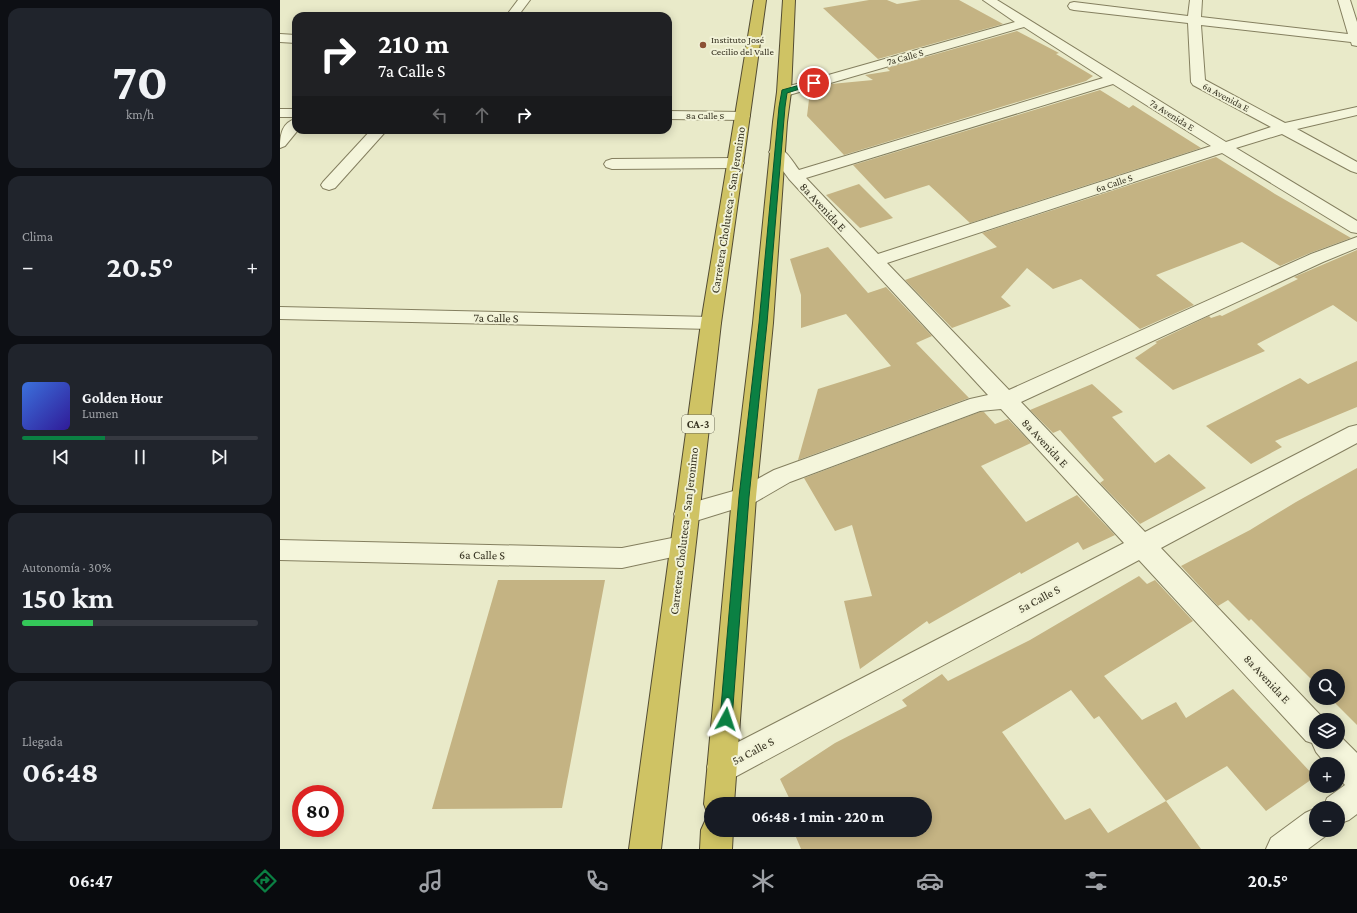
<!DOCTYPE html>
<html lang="es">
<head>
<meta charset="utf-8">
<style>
  :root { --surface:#171b24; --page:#20242c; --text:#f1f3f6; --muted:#9ea1a6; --line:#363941; --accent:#0b8043 }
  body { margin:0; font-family:"Crimson Pro",serif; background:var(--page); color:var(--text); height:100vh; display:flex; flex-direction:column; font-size:15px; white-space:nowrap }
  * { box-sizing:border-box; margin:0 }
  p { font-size:13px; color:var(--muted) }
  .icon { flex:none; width:22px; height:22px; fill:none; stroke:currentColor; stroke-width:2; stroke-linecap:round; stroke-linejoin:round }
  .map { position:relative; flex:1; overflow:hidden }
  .panel { display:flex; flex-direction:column; gap:8px; padding:8px; background:#0d0f14; width:280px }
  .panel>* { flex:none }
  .banner { position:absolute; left:12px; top:12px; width:380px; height:122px; border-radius:12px; box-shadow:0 2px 10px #0003; background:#202124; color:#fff; overflow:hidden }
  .buttons { position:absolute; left:1029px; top:669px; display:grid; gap:8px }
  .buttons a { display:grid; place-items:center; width:36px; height:36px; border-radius:50%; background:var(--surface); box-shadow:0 2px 10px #0003; font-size:20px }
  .speed { position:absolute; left:12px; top:785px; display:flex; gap:8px; font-size:20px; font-weight:700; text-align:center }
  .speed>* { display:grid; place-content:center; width:52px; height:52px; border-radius:50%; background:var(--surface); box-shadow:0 2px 10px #0003; line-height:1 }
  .speed .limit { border:6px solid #d22; background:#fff; color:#111 }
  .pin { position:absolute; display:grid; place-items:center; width:34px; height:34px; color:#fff; margin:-17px; border:2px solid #fff; border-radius:50%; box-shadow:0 1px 4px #0007 }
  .me { position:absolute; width:44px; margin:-22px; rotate:5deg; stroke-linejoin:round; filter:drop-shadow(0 0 3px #0008) }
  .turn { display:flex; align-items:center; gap:14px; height:84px; padding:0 20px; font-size:18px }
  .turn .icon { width:52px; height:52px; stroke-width:2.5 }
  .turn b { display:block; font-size:28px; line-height:34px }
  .lanes { display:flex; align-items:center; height:38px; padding:0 20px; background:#0003; justify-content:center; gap:20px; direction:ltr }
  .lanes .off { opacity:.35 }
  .big { font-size:30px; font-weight:700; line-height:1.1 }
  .panel .tile { flex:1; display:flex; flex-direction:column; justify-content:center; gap:6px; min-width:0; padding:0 14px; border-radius:12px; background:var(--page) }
  .panel .dial { align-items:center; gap:0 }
  .dial b { font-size:52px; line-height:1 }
  .song { display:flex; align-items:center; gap:12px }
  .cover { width:48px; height:48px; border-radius:6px; background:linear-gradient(135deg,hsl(220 70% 55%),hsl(250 70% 35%)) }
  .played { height:4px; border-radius:2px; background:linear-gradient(90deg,var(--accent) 35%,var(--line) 35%) }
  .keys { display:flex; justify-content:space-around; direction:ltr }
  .heat { display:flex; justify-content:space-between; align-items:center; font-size:22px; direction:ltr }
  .charge { height:6px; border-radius:3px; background:linear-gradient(90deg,#34c759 30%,var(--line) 0) }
  .trip { position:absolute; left:424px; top:797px; width:228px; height:40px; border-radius:20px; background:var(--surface); box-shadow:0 2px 10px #0003; font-weight:700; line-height:40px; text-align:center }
  .tab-bar { display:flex; height:64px; justify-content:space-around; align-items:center; background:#090b0e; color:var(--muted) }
  .tab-bar .icon { width:28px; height:28px }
  .tab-bar .active { color:var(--accent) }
  .tab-bar b { font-size:18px; color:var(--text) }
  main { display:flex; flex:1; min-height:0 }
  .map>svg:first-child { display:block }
</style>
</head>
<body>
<main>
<section class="panel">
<div class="tile dial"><b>70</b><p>km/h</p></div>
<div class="tile"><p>Clima</p>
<div class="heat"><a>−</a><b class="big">20.5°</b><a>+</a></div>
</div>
<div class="tile">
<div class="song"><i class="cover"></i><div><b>Golden Hour</b><p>Lumen</p></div></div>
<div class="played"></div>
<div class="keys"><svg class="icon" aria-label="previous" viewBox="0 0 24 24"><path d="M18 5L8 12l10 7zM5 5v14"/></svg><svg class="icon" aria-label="pause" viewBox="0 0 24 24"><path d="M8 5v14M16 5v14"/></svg><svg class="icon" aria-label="next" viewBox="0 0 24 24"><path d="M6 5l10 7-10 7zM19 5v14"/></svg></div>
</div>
<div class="tile"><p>Autonomía · 30%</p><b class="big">150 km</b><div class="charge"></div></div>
<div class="tile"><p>Llegada</p><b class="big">06:48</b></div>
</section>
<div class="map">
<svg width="1077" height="849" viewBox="0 0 1077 849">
  <rect width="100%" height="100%" fill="#e9eac9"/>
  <g fill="#c4b383" fill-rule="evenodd">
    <path d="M 589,0 L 607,0 L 617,4 L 641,0 L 679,0 L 723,24 L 598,59 L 543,8 Z"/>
    <path d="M 737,31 L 779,53 L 776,54 L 813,76 L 806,81 L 564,155 L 527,116 L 530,91 L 551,84 L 593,80 L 585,75 L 610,71 L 607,68 Z"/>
    <path d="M 820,90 L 849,108 L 853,105 L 921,148 L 690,223 L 649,185 L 605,199 L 573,165 Z"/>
    <path d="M 936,157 L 995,194 L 1071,238 L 1030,253 L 1000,266 L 962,242 L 876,275 L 914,305 L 860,329 L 801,279 L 773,289 L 747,268 L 721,297 L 731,306 L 672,328 L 625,280 L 717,247 L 702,233 Z"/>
    <path d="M 579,184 L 613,218 L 580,228 L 546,195 Z"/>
    <path d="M 548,247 L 588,293 L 606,287 L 652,336 L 636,343 L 689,398 L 518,460 L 538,389 L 611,366 L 566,314 L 521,328 L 521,295 L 510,259 Z"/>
    <path d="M 1077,250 L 1077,322 L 1053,305 L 977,344 L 985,351 L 893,390 L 855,358 L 877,343 L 875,342 L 929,316 L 931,318 L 940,315 L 942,316 L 1018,279 L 1014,277 Z"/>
    <path d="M 1077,361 L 1077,407 L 995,441 L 1002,447 L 971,464 L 926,426 L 1020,378 L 1028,384 Z"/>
    <path d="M 812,384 L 843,412 L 832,417 L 875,463 L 889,454 L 926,488 L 860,524 L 820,483 L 824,480 L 780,430 L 773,433 L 750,410 Z"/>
    <path d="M 700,412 L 704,412 L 715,424 L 728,419 L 751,443 L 701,466 L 746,522 L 797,495 L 835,535 L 803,550 L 798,542 L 741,574 L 740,572 L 649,624 L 647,621 L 580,669 L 564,601 L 592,596 L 572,525 L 555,531 L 524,478 Z"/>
    <path d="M 1077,468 L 1077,725 L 1050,698 L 1058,698 L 1058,676 L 1036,676 L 1036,684 L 971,619 L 969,621 L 948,600 L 938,606 L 901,566 L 970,530 L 1016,502 Z"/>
    <path d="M 859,576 L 867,584 L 875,580 L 913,621 L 824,676 L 862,720 L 896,702 L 906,718 L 953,689 L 1035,777 L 986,811 L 947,766 L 886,801 L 921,849 L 521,849 L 513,830 L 645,830 L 645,804 L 512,804 L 500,779 L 555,743 L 627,706 L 622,700 L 662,674 L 668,681 L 750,640 ZM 791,690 L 814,719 L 819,716 L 886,801 L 828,833 L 810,808 L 785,820 L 722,732 Z"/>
    <path d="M 218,580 L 325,580 L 282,808 L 152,809 Z"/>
  </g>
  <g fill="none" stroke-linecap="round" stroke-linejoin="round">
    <defs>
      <g id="minor">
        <path d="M 238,0 L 250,0 L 238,16 L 226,16 Z"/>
        <path d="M 703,0 L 717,0 L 946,142 L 991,127 L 913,85 L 911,82 L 908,23 L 794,10 L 790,9 L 788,6 L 790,3 L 794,2 L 908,16 L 910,0 L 922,0 L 921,17 L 1068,34 L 1058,0 L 1070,0 L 1077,22 L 1077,46 L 1072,45 L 1071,42 L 921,25 L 925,80 L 1005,123 L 1077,107 L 1077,115 L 1017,129 L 1077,162 L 1077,173 L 1071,171 L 1002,134 L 956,148 L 1077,221 L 1077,233 L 1071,232 L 942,153 L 607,263 L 729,390 L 1031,254 L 1077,237 L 1077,248 L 1043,262 L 741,402 L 865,532 L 1069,427 L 1077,425 L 1077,443 L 881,548 L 1045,720 L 1036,720 L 1036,742 L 1058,742 L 1058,734 L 1077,753 L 1077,814 L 1069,820 L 1058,824 L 1058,808 L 1043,808 L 1047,798 L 1065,785 L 1058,777 L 1058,764 L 1046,764 L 1036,752 L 1032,743 L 1026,741 L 859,560 L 453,778 L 442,782 L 431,778 L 427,767 L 431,756 L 844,543 L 721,409 L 700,411 L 510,482 L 472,504 L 464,506 L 406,524 L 397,521 L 394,514 L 397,507 L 457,490 L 494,470 L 690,399 L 708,395 L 509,179 L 489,152 L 491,149 C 505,145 511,160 519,170 L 823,78 L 744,27 L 509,95 L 504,96 L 499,95 L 497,92 L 499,89 L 735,22 ZM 833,84 L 931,146 L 598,254 L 526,178 Z"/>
        <path d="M 0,34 L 16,35 L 16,43 L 0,42 Z"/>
        <rect x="0" y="109" width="16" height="8"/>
        <path d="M 388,111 L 463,112 L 468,113 L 470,116 L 468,119 L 463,120 L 388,119 Z"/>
        <path d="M 16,119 L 16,130 L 18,130 L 5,146 L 0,148 C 0,135 2,122 16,119 Z"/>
        <path d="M 91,130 L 107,130 L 55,188 L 49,190 L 43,188 L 41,185 L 43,182 Z"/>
        <path d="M 456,158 L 462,160 L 464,163 L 462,166 L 456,168 L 332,169 L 326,167 L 324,164 L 326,161 L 332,159 Z"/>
        <path d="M 0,307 L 431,317 L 438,318 L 441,323 L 438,328 L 431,329 L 0,319 Z"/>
        <path d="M 402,536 L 411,539 L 414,546 L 411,553 L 342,568 L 0,560 L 0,540 L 342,548 Z"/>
        <path d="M 1036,808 L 1036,830 L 1049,830 L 1047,835 L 1028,849 L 986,849 L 991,838 L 1025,813 Z"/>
      </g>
      <g id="highway">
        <path d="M 474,0 L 486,0 L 441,323 L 381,849 L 349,849 L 421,323 Z"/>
        <path d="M 503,0 L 515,0 L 511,92 L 507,122 L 493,323 L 476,497 L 454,804 L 431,804 L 431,816 L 428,815 L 424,804 L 452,497 L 473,323 L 493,122 L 497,92 Z"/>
        <path d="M 431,817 L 431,830 L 453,830 L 452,849 L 420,849 L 421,830 L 426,819 Z"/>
      </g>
    </defs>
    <use href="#minor" stroke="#847f5f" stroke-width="2"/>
    <use href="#highway" stroke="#534c33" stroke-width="2"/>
    <use href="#minor" fill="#f4f5db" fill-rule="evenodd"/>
    <use href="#highway" fill="#cfc364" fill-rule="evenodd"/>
  </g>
  <path fill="#0b8043" stroke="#07532c" d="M 534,81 L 536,82 L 536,84 L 507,93 L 505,107 L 487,323 L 469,497 L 452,719 L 450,723 L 446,725 L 442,723 L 440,719 L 459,497 L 479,323 L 499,107 L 502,90 Z"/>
  <circle fill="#8c5236" stroke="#f1f2d7" stroke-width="1.5" cx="423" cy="45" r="4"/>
  <g text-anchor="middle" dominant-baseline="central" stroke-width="4" stroke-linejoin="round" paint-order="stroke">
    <g font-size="10" fill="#363221" stroke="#f1f2d7" text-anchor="start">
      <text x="431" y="39">Instituto José<tspan x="431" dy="12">Cecilio del Valle</tspan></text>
    </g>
    <g font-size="10" fill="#363221" stroke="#f1f2d7">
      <text transform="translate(625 57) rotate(-16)">7a Calle S</text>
      <text transform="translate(946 97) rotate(28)">6a Avenida E</text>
      <text x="425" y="115">8a Calle S</text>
      <text transform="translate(892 115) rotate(32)">7a Avenida E</text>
      <text transform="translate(834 183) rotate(-18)">6a Calle S</text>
    </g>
    <rect fill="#f1f2d7" stroke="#6e6c58" stroke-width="1" x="402" y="415" width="32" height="18" rx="3"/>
    <g font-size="11" font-weight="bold" fill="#363221">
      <text x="418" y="424">CA-3</text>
    </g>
    <g font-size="12" fill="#363221" stroke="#f1f2d7">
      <text transform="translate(543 207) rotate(47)">8a Avenida E</text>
      <text transform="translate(448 210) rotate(-81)">Carretera Choluteca - San Jeronimo</text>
      <text transform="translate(216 318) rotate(1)">7a Calle S</text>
      <text transform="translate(765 443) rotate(47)">8a Avenida E</text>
      <text transform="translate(404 531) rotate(-83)">Carretera Choluteca - San Jeronimo</text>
      <text transform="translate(202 555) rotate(1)">6a Calle S</text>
      <text transform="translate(759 599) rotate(-28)">5a Calle S</text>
      <text transform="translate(987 679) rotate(47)">8a Avenida E</text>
      <text transform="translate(473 751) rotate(-28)">5a Calle S</text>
    </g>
  </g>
</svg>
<div class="buttons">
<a><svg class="icon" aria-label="search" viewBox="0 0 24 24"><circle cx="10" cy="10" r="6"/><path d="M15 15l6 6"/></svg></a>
<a><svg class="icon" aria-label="layers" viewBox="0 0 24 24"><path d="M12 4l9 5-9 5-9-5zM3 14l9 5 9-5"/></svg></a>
<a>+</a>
<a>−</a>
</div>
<div class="speed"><div class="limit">80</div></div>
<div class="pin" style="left:534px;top:83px;background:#d93025"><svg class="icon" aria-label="arrive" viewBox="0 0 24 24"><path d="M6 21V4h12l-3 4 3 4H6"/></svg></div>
<svg class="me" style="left:446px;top:719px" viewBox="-20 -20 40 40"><path d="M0-17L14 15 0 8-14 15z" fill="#0b8043" stroke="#fff" stroke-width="4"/></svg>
<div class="trip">06:48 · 1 min · 220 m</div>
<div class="banner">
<div class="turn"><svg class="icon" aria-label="right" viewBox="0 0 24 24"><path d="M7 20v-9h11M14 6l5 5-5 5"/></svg><div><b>210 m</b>7a Calle S</div></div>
<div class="lanes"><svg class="icon off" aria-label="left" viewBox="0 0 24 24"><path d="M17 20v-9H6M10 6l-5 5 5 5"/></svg><svg class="icon off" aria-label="ahead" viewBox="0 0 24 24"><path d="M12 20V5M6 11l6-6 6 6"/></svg><svg class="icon" aria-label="right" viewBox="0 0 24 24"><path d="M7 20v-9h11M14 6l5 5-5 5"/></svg></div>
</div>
</div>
</main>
<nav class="tab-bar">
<b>06:47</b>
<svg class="icon active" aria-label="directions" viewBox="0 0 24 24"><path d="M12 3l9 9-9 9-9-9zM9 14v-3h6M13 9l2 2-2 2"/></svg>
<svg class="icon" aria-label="music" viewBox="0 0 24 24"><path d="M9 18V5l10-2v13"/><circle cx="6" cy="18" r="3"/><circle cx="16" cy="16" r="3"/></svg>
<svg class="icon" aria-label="phone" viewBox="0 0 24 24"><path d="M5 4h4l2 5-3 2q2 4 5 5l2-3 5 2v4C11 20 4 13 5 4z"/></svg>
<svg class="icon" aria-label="climate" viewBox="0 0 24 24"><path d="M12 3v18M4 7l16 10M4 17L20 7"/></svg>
<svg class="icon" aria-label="car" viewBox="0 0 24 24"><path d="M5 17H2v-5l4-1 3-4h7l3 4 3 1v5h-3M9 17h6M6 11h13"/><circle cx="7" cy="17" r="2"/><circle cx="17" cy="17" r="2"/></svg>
<svg class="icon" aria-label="filters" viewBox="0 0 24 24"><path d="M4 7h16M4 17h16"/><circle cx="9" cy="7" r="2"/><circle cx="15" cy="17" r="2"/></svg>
<b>20.5°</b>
</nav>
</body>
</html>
